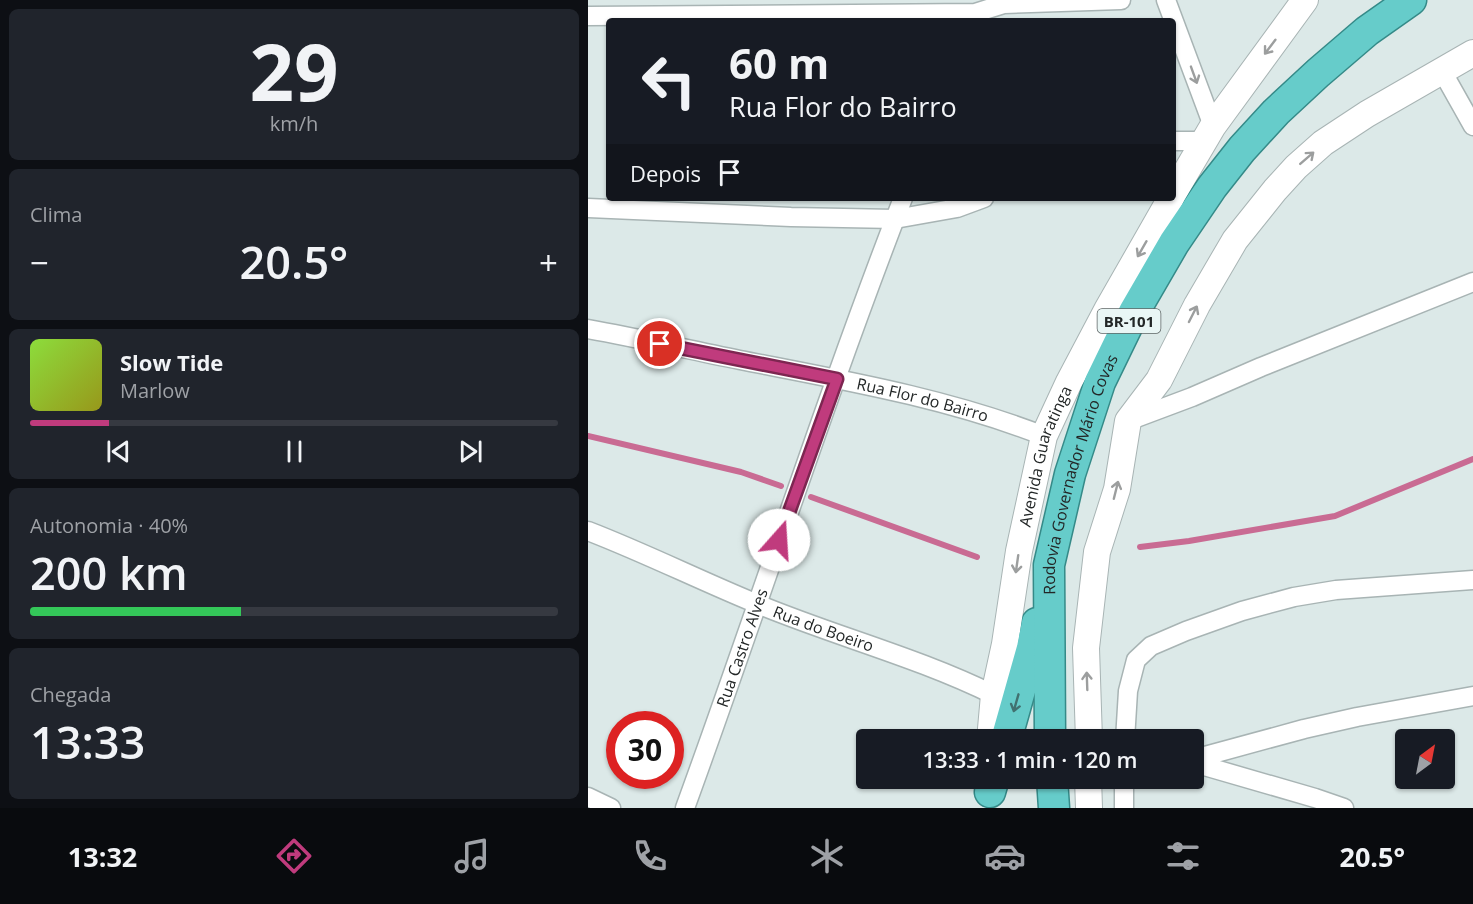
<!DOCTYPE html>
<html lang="pt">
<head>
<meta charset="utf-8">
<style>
  :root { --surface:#171b24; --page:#20242c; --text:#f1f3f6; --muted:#9ea1a6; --line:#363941; --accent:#c03b7d }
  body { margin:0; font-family:"Open Sans",sans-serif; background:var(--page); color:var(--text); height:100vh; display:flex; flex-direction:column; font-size:22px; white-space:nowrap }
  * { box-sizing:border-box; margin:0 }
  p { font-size:20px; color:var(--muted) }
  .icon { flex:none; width:33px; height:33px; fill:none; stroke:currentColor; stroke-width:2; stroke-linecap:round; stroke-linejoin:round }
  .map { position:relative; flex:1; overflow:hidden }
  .panel { display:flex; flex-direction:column; gap:9px; padding:9px; background:#0d0f14; width:588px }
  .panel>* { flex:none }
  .hud { position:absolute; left:18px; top:18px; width:570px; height:183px; border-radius:6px; box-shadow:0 2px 4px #0004; background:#171b24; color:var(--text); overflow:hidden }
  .needle { width:39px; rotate:32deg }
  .controls { position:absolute; left:807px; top:729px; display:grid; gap:12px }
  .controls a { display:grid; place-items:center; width:60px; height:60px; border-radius:6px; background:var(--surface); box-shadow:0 2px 4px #0004; font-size:30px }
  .speed { position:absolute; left:18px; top:711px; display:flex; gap:12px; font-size:30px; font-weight:700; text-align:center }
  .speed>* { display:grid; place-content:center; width:78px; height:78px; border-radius:50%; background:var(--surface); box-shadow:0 2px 4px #0004; line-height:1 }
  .speed .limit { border:9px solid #d22; background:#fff; color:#111 }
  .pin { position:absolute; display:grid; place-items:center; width:51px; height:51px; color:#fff; margin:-26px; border:3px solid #fff; border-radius:50%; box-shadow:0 2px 6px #0007 }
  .me { position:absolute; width:66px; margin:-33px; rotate:19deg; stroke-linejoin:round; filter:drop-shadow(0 0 4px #0008) }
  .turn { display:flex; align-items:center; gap:21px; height:126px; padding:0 24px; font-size:27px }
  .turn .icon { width:78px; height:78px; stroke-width:2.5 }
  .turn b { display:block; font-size:42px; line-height:51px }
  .then { display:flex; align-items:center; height:57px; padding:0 24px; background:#0003; gap:12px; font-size:22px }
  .big { font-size:45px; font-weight:600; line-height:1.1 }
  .panel .card { flex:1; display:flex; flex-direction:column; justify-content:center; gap:9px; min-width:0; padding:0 21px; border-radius:9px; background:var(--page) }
  .panel .dial { align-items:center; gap:0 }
  .dial b { font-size:78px; line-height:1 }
  .song { display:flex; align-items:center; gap:18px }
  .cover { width:72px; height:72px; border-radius:9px; background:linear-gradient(135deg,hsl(90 70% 55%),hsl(60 70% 35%)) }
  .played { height:6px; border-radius:3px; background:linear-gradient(90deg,var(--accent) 15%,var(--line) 15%) }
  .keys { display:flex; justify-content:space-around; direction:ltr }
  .heat { display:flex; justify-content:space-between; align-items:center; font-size:33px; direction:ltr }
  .charge { height:9px; border-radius:4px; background:linear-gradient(90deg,#34c759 40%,var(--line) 0) }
  .trip { position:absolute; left:268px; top:729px; width:348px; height:60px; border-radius:6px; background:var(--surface); box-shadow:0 2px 4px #0004; font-weight:600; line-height:60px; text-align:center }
  .tabs { display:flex; height:96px; justify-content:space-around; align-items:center; background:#090b0e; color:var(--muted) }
  .tabs .icon { width:42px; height:42px }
  .tabs .current { color:var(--accent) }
  .tabs b { font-size:27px; color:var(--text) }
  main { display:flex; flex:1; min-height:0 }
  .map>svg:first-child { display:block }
</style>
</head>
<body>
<main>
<section class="panel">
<div class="card dial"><b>29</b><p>km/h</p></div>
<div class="card"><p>Clima</p>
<div class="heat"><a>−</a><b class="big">20.5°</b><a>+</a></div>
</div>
<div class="card">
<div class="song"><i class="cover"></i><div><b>Slow Tide</b><p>Marlow</p></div></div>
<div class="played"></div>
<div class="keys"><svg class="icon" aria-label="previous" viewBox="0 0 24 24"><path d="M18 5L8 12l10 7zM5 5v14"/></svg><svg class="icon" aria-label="pause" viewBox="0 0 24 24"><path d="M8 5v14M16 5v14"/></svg><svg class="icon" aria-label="next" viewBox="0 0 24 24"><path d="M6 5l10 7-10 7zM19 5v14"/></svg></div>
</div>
<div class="card"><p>Autonomia · 40%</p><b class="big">200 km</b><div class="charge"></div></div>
<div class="card"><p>Chegada</p><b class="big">13:33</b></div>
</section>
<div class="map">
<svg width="885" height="808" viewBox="0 0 885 808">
  <rect width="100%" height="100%" fill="#dce9e8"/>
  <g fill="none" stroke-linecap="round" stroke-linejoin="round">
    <g stroke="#c96b93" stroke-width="6">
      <path d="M 0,436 L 153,472 L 193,486"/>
      <path d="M 223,497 L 389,557"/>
      <path d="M 552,547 L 601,541 L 747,516 L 885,459"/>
    </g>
    <defs>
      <g id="minor">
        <path d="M 578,0 L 625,126"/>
        <path d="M 0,16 L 387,13 L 416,4 L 533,0"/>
        <path d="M 854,71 L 885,126"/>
        <path d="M 585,141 L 616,141"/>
        <path d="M 0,208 L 203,217 L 307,219 L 369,208 L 396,198"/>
        <path id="s1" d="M 0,329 C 51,338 101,350 152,360 C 254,380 359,398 456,436"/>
        <path d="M 540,421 L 604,397 L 673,367 L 885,282"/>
        <path id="s2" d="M 0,531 C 57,553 111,580 167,603 C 246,636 329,657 406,695"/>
        <path d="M 537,740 L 540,691 L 548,660 L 563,646 L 598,631 L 654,611 L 706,597 L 748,590 L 885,580"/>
        <path d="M 606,759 L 716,729 L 769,717 L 885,696"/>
        <path d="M 606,763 L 727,798 L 756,808"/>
        <path d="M 0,797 L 23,808"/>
        <path id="s3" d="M 97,808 C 171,605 237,399 315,198"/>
        <path d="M 536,808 L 536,778"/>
      </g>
      <g id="secondary">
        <path d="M 585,194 L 625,126 L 717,0"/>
        <path id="s4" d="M 402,740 L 406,695 L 417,644 L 431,551 L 456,436 L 481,382 L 519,310 L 583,198"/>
        <path d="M 501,740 L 498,648 L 509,552 L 529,489 L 540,421 L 571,380 L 609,305 L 647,240 L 687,190 L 708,167 L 735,143 L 779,114 L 885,53"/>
        <path d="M 500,778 L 501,808"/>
      </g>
      <g id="trunk">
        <path d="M 418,740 L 444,648 L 449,623"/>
        <path id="s5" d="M 462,740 L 461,565 L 482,474 L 512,382 L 546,312 L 586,243 L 624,187 L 654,149 L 688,112 L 730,73 L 779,31 L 823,0"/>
        <path d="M 464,778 L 466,808"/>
        <path d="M 402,792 L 406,778"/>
      </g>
    </defs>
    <use href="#minor" stroke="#a8b4b4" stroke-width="21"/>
    <use href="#secondary" stroke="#a8b4b4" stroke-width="28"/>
    <use href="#trunk" stroke="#358a88" stroke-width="33"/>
    <use href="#minor" stroke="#fff" stroke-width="18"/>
    <use href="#secondary" stroke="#fff" stroke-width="26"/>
    <use href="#trunk" stroke="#66ccca" stroke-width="30"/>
  </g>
  <defs><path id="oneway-shaft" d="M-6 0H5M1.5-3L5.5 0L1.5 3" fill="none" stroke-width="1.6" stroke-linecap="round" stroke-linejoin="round" transform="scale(1.5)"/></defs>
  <g stroke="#9c9e9e">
    <use href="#oneway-shaft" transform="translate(682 47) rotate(127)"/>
    <use href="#oneway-shaft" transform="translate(606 75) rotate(70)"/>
    <use href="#oneway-shaft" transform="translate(719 158) rotate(-41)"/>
    <use href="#oneway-shaft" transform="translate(554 249) rotate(120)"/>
    <use href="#oneway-shaft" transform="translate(605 314) rotate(-63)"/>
    <use href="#oneway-shaft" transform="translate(528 490) rotate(-76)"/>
    <use href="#oneway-shaft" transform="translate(429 564) rotate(98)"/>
    <use href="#oneway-shaft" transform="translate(499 681) rotate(-92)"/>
  </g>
  <use stroke="#417170" href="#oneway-shaft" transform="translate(428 703) rotate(106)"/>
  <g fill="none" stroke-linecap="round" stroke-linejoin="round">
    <defs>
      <path id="route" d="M 72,344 L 249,379 L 191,540"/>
    </defs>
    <use href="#route" stroke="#7d2651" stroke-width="15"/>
    <use href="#route" stroke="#c03b7d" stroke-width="10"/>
  </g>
  <g text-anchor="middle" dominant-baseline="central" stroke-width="4.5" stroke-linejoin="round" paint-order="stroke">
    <rect fill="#e9f6f5" stroke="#5e6565" stroke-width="1.5" x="509.5" y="309" width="63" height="24" rx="4.5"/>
    <g font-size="15" font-weight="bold" fill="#232727">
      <text x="541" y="321">BR-101</text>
    </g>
    <g font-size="16" fill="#232727" stroke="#e9f6f5">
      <text stroke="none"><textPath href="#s1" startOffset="342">Rua Flor do Bairro</textPath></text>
      <text stroke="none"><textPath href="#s4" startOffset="290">Avenida Guaratinga</textPath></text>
      <text stroke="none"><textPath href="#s5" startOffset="270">Rodovia Governador Mário Covas</textPath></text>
      <text stroke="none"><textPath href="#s2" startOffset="255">Rua do Boeiro</textPath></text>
      <text stroke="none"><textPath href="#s3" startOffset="170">Rua Castro Alves</textPath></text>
    </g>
  </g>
</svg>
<div class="controls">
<a><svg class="needle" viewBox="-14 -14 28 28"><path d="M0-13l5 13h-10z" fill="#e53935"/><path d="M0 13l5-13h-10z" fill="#9ea1a6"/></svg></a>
</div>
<div class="speed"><div class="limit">30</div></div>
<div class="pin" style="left:72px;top:344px;background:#d93025"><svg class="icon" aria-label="arrive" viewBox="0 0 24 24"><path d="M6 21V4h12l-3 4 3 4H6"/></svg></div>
<svg class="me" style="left:191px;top:540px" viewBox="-20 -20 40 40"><circle r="19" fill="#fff"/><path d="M0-13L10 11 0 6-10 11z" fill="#c03b7d"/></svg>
<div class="trip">13:33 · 1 min · 120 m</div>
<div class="hud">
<div class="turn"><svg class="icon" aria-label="left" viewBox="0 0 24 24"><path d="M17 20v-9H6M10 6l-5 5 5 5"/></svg><div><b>60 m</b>Rua Flor do Bairro</div></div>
<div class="then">Depois<svg class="icon" aria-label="arrive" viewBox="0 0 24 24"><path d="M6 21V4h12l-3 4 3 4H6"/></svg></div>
</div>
</div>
</main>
<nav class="tabs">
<b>13:32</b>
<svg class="icon current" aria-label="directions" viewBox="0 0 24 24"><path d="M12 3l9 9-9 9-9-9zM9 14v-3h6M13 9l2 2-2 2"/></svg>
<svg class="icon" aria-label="music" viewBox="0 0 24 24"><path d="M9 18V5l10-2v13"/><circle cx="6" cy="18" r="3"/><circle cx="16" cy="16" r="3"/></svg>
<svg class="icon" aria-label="phone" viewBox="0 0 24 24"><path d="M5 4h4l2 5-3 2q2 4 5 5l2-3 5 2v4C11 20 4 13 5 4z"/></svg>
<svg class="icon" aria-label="climate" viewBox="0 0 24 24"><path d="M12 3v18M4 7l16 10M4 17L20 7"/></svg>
<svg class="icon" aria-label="car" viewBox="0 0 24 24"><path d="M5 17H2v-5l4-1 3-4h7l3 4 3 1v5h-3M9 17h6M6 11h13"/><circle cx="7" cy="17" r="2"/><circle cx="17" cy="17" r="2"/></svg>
<svg class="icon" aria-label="filters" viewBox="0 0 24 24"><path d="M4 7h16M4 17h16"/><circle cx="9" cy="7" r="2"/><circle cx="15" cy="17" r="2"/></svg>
<b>20.5°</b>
</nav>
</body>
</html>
